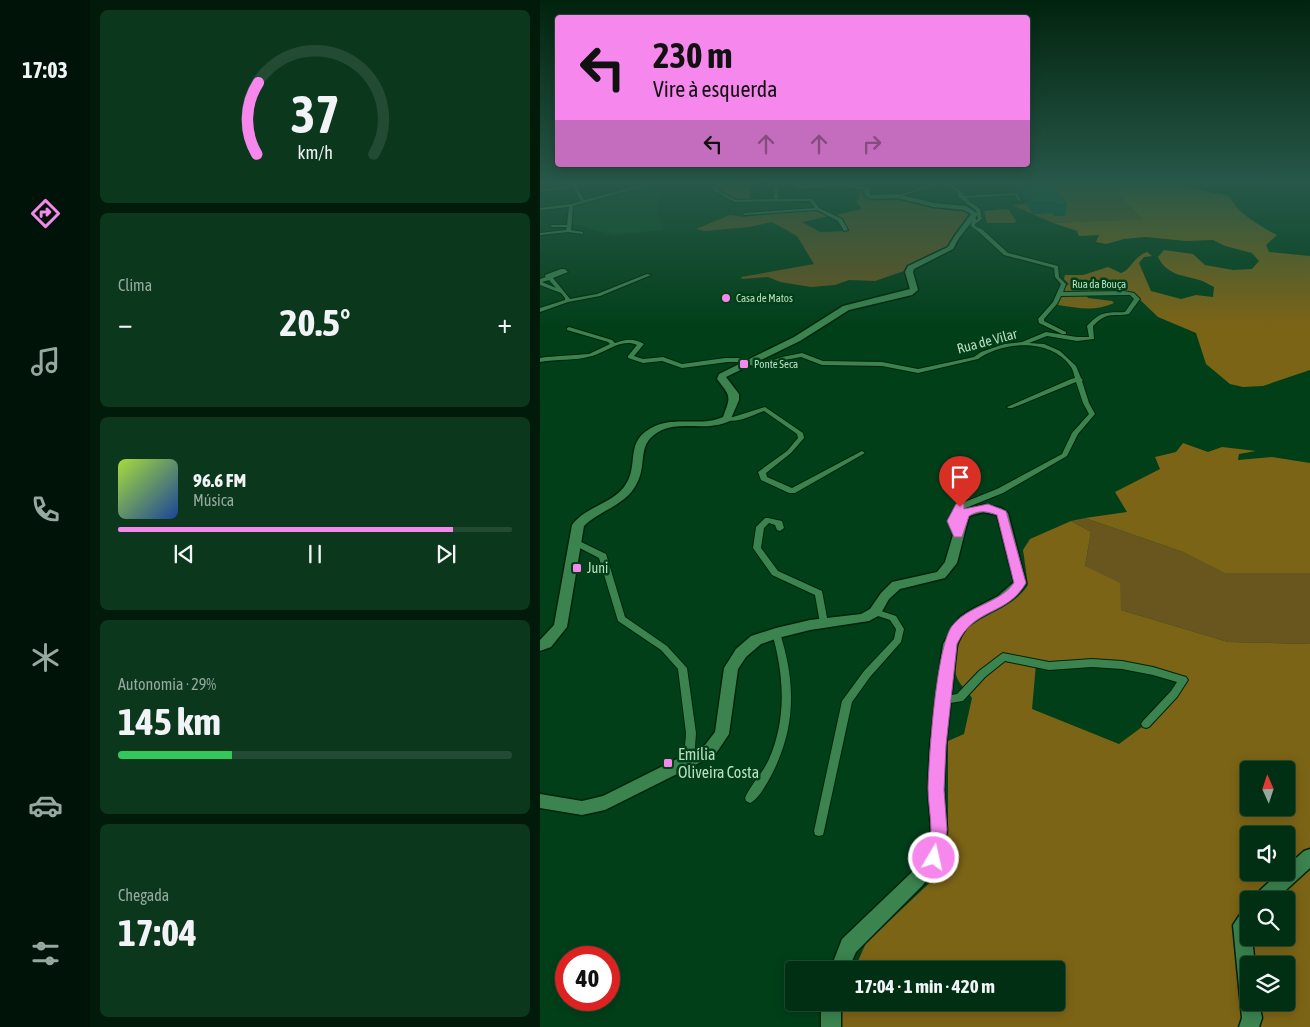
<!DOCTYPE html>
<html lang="pt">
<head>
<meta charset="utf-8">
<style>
  :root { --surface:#012f13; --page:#0b371c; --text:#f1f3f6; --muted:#96a9a0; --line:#234a33; --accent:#f688ed }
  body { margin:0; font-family:"Asap Condensed",sans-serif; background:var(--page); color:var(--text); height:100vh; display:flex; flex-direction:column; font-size:19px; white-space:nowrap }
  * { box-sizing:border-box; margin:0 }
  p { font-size:16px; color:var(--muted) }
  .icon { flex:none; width:28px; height:28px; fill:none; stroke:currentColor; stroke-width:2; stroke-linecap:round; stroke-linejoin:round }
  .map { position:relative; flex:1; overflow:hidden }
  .sheet { display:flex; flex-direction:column; gap:10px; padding:10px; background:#011a0a; width:450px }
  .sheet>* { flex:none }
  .top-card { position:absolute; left:15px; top:15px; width:475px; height:152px; border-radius:5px; box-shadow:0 2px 12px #0003,0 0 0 1px var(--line); background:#f688ed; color:#111; overflow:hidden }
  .needle { width:32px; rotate:357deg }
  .buttons { position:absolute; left:700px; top:761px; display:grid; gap:10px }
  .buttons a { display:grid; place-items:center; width:55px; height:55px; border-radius:5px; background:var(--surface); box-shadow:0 2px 12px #0003,0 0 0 1px var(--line); font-size:25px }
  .speed { position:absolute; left:15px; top:946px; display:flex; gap:10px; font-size:25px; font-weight:700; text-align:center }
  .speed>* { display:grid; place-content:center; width:65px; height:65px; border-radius:50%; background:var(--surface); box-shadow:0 2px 12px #0003,0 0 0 1px var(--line); line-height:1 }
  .speed .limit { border:8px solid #d22; background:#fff; color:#111 }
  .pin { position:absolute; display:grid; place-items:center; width:42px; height:42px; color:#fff; margin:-51px -21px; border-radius:50% 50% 50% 0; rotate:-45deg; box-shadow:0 0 5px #0007 }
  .pin .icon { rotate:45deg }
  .me { position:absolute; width:55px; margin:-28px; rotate:9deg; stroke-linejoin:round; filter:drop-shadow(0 0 4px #0008) }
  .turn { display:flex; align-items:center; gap:18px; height:105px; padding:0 15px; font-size:22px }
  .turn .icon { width:65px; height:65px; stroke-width:2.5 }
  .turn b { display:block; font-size:35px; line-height:42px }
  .lanes { display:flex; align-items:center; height:48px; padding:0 15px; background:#0003; justify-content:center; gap:25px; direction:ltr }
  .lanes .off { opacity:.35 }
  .big { font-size:38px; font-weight:700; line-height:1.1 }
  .sheet .widget { flex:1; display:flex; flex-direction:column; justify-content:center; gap:8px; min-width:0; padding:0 18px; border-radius:8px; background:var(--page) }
  .sheet .dial { align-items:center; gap:0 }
  .dial svg { height:130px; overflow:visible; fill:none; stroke:var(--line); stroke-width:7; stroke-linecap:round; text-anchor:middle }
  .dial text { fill:var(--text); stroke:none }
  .song { display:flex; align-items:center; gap:15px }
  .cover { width:60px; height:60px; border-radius:8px; background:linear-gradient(135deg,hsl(80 70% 55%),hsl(220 70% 35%)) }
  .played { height:5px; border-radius:2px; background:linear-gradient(90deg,var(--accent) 85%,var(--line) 85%) }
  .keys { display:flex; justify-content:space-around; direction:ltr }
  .heat { display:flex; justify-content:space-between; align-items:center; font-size:28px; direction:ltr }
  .charge { height:8px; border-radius:4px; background:linear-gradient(90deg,#34c759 29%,var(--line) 0) }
  .trip { position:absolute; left:245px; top:961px; width:280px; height:50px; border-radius:5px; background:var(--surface); box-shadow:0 2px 12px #0003,0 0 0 1px var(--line); font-weight:700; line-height:50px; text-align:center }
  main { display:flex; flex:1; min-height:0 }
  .menu { display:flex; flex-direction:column; width:90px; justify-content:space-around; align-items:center; background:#001308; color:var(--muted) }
  .menu .icon { width:35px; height:35px }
  .menu .selected { color:var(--accent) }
  .menu b { font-size:22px; color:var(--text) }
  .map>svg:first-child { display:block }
</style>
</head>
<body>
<main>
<nav class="menu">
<b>17:03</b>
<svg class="icon selected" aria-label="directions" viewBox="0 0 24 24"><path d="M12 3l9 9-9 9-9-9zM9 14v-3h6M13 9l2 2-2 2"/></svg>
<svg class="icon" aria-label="music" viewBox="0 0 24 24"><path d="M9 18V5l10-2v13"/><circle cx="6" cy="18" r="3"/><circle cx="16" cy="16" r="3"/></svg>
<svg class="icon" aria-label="phone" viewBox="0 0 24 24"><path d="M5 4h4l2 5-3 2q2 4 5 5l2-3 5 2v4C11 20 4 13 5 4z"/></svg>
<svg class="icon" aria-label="climate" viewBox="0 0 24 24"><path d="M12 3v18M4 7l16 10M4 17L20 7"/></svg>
<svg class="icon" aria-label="car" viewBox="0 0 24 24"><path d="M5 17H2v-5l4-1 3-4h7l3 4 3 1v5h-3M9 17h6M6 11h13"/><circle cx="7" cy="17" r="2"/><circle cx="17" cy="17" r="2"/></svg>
<svg class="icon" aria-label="filters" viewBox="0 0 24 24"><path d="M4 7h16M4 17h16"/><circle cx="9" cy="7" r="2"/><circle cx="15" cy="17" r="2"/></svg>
</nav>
<section class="sheet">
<div class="widget dial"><svg viewBox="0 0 100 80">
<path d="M14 69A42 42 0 1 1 86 69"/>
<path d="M14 69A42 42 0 0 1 15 25" stroke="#f688ed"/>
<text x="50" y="56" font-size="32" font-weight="700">37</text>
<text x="50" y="72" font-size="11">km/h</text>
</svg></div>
<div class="widget"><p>Clima</p>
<div class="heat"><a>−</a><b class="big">20.5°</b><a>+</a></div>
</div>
<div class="widget">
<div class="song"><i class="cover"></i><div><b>96.6 FM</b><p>Música</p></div></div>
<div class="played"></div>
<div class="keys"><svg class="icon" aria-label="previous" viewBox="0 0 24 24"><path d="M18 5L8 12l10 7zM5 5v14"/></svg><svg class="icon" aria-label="pause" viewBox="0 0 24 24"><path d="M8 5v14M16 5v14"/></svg><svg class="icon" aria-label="next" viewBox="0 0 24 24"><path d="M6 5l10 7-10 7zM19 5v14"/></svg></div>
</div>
<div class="widget"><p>Autonomia · 29%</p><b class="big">145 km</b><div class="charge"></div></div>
<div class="widget"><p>Chegada</p><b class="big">17:04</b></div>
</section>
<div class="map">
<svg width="770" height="1027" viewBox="0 0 770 1027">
  <rect width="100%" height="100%" fill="#013f19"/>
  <path fill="#064c22" d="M 108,185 L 120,194 L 117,210 L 124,230 L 74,235 L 32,224 L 32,207 L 34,206 Z"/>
  <g fill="#68561e">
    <path d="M 192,183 L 218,183 L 209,187 L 210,199 L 198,199 L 180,190 L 181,186 Z"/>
    <path d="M 497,183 L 567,183 L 602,219 L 513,223 L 472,205 L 486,204 L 493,214 L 502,214 L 504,201 L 515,216 L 525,216 Z"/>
    <path d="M 318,189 L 323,189 L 324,195 L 331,198 L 350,196 L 428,209 L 432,215 L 414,237 L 408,248 L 392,253 L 367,270 L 335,281 L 309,280 L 295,285 L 271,287 L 240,282 L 228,277 L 202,279 L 201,277 L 274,264 L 257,236 L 232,222 L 209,227 L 165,231 L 156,229 L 190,215 L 204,217 L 278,209 L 290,216 L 262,222 L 280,232 L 309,231 L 303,219 L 296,215 L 322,209 L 316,201 L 319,198 Z"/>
    <path d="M 466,209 L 469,210 L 476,221 L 474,223 L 447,223 L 444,211 Z"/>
    <path d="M 545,518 L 643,552 L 686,573 L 770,573 L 770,644 L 688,642 L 581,610 L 545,566 L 551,532 L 531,521 Z"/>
  </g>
  <g fill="#7c6416" fill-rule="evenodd">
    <path d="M 567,183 L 625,183 L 689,196 C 697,213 720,226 737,235 L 726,245 L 729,252 L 770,256 L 770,370 L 723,386 L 703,387 L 690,384 L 666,364 L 656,333 L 618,317 L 594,294 L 587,292 L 544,291 L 548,298 L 572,301 L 574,303 C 555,312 538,308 518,305 L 521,290 L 529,284 L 524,279 L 525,275 L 543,275 L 568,267 L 581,273 C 591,270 593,257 607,252 L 612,256 L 604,257 L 599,263 L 611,291 L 641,299 L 656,295 L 673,297 L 674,287 C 670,285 664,281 659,280 C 642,275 627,275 618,257 L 624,250 L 653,254 L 665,265 L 693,270 L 712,269 L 719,261 L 712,253 L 685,246 L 673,240 L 646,241 L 606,237 L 584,239 L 566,244 L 556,242 L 559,235 L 539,236 L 537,231 L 513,223 L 602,219 Z"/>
    <path d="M 643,443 L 668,452 L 682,447 L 716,451 L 699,454 L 698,460 L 732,457 L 770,463 L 770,573 L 685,573 L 643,552 L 545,518 L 587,512 L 575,492 L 620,469 L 615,457 L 636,452 Z"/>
    <path d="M 531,521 L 551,532 L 545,566 L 580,583 L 581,610 L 688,642 L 770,644 L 770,1027 L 288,1027 L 300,1003 L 516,1002 L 516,970 L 314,970 L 326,943 L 400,873 L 408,831 L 408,741 L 424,734 L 432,698 C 427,691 418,683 416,675 C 413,661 419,633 432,625 C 453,610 472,608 488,585 L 483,550 L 490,539 ZM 496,664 L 595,667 L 643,681 L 606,724 L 579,744 L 492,709 ZM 709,770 L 746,770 L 746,808 L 709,808 ZM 709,835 L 746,835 L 746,872 L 709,872 ZM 709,900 L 746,900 L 746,938 L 709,938 ZM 709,965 L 746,965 L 746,1002 L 709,1002 Z"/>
  </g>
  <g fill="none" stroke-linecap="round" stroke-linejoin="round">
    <path stroke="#aa74a7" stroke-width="1" d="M 0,211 L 2,210"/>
    <defs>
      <g id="street">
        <path d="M 31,183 L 35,183 L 36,185 L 57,183 L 55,184 L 37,187 L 44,200 L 110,183 L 116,183 L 33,206 L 31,230 L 43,232 L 43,234 L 28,232 L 0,235 L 0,233 L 26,230 L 27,227 L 12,227 L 10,226 L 12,225 L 27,225 L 29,207 L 0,210 L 0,208 L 31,204 L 41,201 L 33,187 L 0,192 L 0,190 L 32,185 Z"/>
        <path d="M 183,183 L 188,183 L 179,187 L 177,190 L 196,200 L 234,199 L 234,183 L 238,183 L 238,199 L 272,199 L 279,208 L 302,219 L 308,230 L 304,231 L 298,221 L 277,210 L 204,215 L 203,214 L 205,213 L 275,208 L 270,201 L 195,202 L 173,190 L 176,185 Z"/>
        <path d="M 398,183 L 403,183 L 358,197 L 355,196 Z"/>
        <path d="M 403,183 C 411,183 420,189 425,196 L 477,193 L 481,201 L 479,201 L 475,195 L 425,198 L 440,209 L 442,219 L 435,224 L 435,226 L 443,230 L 468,253 L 518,266 L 519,277 L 526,284 L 523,292 L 584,291 L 594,293 L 600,299 L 589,314 C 570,317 568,311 553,326 L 554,339 L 537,341 L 507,336 L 489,343 L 504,344 L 520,351 L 536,366 L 541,378 L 543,380 L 542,381 L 549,403 L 555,414 L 538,434 L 527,456 L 463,493 L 423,509 L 417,521 L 422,534 L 421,536 L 415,536 L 409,521 L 417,505 L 457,489 L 522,454 L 532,433 L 549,414 L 543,403 L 536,382 L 472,408 L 468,408 L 467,407 L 531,379 L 535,378 C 534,375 533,370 531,367 C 511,338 464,341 438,359 L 378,373 L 342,366 L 282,365 L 261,357 L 245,360 L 221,368 L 199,362 L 188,362 L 142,368 L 122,361 L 103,363 L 88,358 L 88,356 L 97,345 C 81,338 67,352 52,356 C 35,361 17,359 0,362 L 0,358 L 6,357 L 49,354 L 70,344 L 68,342 L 27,330 L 27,328 L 29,327 L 72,340 L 75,343 C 85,339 94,338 104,344 L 94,356 L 103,359 L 123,357 L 142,364 L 185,358 L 199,358 L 221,364 L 242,357 L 262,353 L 283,361 L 342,362 L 378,369 L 434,357 L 441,352 L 464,344 L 482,342 L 506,332 L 537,337 L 549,337 L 547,326 C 562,310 566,313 585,312 L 594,299 L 590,295 L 584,295 L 521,296 L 517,304 L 504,319 L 504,321 L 526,332 L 526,334 L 522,334 L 499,323 L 498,319 L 513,302 L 521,284 L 515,277 L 514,268 L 464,255 L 439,232 L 431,226 L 432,220 L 429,220 L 429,218 L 436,218 L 436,220 L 438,219 L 436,210 L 427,204 L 418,196 L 418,194 L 419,194 L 418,192 Z"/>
        <path d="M 21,269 L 25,269 L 28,272 L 13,278 L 30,299 L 57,294 L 107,274 L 111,275 L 60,296 L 28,302 L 0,312 L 0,308 L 25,300 L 25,298 L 21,293 L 0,285 L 0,279 L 6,277 L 5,276 L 5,275 ZM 9,280 L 16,288 L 2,282 Z"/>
        <path d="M 225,407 L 263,433 L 264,438 L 251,453 L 226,473 L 227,477 L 252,488 L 320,452 L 322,451 L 325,453 L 255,493 L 249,493 L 221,480 L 218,472 L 247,451 L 258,438 L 257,434 L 224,411 C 213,415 195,425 184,419 L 185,418 L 193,417 Z"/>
        <path d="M 225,518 L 228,518 L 242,521 L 244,528 L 240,531 L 237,530 L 235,525 L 229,523 L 224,528 L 221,548 L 238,571 L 282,591 L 288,623 L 287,625 L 284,626 L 281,625 L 280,623 L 275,595 L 232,575 L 213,548 L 216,527 Z"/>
        <path d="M 35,539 L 66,554 L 85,617 L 127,646 L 147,668 L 156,733 L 154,760 L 153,763 L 149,764 L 145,763 L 144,760 L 146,733 L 138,669 L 121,650 L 78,621 L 59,558 L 32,544 L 31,542 Z"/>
        <path d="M 335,609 L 356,616 L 364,629 L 361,642 L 330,677 L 312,702 L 284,831 L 283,835 L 279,836 L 275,835 L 274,831 L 302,701 L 324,671 L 354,639 L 356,629 L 350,620 L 332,614 L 331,612 L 332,610 Z"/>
        <path d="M 236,630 L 239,631 L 240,633 C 256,684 256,728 231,776 C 227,783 218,800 210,803 L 206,801 L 205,798 C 211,784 223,773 229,759 C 247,718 244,675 232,633 L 233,631 Z"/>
        <path d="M 463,653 L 509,662 L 552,659 L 582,661 L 613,667 L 646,677 L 648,680 L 637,697 L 609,727 L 606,728 L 603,727 L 601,724 L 603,721 L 631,691 L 637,682 L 613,675 L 582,669 L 552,667 L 509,670 L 465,661 L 445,677 L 423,701 L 404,704 L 401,703 L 399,700 L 401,697 L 417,694 L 439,671 L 460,655 Z"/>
      </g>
      <g id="secondary">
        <path d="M 253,183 L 267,185 L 312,183 L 329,188 L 330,194 L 332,195 L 357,194 L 394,203 L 426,206 L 438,214 L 419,238 L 413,249 L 374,269 L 373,272 L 378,290 L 372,295 L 309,310 L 260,341 L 186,377 L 199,394 L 199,400 L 190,421 C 166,432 142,421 122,430 C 95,443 108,462 97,483 C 87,505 60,510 44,526 L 27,627 L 11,647 L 0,651 L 0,640 L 14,625 L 32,525 C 45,507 71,504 84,487 C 101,465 82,441 115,426 C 137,416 161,427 183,417 C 191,396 191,397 177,379 L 179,374 L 254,337 L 303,306 L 370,289 L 365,272 L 368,266 L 408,247 L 414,237 L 431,214 L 424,210 L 394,207 L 357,198 L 331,199 L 325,196 L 324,190 L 302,186 L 259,189 Z"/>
        <path d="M 443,505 L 461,508 L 468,513 L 486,583 C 473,604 451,607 432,622 C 425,627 421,636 417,644 L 406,745 L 404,790 L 407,830 L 402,858 L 383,885 L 316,952 L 308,970 L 290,970 L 302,939 L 371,873 L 386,854 L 391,830 L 388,790 L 390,745 L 403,644 L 420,617 L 431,610 L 458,596 L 474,582 L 457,515 L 443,512 L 429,516 L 417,563 L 405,578 L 360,589 L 349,599 L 340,615 L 329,621 L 270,630 L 238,638 L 221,644 L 206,657 L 198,669 L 189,734 L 175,755 L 65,810 L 42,815 L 0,808 L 0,794 L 42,801 L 63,796 L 165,745 L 175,732 L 184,668 L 196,649 L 211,636 L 236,628 L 270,620 L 321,614 L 330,609 L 341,593 L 352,582 L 397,572 L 405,562 L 420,511 Z"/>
        <path d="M 770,849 L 770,868 L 735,900 L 713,900 L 716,894 L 740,872 L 746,872 L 746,867 L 764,851 Z"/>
        <path d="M 709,907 L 709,938 L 712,938 L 715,965 L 709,965 L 709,1002 L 719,1002 L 722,1018 L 719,1027 L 699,1027 L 702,1018 L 693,925 L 703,910 Z"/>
        <rect x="281" y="1002" width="20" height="25"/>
      </g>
    </defs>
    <use href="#street" stroke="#002309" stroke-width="2"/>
    <use href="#secondary" stroke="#002309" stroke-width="3"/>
    <use href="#street" fill="#3b834f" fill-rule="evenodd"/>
    <use href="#secondary" fill="#3b834f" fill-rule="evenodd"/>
  </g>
  <path fill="#015542" d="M 478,183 L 510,183 L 527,205 L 525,216 L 515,216 L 513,213 L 493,214 L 484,201 L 485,198 L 478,187 Z"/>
  <path fill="#01634d" stroke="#014536" d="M 482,183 L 510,183 L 527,205 L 516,205 L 514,202 L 494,203 L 485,191 L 487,190 Z"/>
  <linearGradient id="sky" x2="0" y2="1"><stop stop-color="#01230e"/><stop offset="0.56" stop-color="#275849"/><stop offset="1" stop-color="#275849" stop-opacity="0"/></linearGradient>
  <rect width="770" height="327" fill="url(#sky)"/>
  <path fill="#f688ed" stroke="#a0589a" d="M 420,503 L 424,504 L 424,509 L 448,504 L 466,511 L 486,583 C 467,616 434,607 417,644 L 406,745 L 404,790 L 407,830 L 400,864 L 394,866 L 388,864 C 384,853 390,842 391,830 C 391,816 388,802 388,788 C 389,757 396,648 412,626 C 428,605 459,604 474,583 L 457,515 C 446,511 439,510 429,516 L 422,537 L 414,537 L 407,521 L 416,504 Z"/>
  <g fill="#f688ed" stroke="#013f19" stroke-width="2">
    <circle cx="186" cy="298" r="5"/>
    <rect x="199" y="359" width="10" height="10" rx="2.5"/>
    <rect x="32" y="563" width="10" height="10" rx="2.5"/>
    <rect x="123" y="758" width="10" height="10" rx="2.5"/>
  </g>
  <g text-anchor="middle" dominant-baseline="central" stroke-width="5" stroke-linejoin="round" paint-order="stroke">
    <g font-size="11" fill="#bcdfc2" stroke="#013f19">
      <text x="559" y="284">Rua da Bouça</text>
    </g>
    <g font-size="11" fill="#bcdfc2" stroke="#013f19" text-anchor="start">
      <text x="196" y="298">Casa de Matos</text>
      <text x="214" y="364">Ponte Seca</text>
    </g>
    <g font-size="14" fill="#bcdfc2" stroke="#013f19">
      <text transform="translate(447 341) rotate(-15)">Rua de Vilar</text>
    </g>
    <g font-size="14" fill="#bcdfc2" stroke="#013f19" text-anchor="start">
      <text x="47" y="568">Juni</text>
    </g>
    <g font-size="16" fill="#bcdfc2" stroke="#013f19" text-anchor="start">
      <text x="138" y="754">Emília<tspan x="138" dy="18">Oliveira Costa</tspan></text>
    </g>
  </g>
</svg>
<div class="buttons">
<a><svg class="needle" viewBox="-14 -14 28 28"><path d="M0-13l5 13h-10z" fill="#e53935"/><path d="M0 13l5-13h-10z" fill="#96a9a0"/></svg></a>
<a><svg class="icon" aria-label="sound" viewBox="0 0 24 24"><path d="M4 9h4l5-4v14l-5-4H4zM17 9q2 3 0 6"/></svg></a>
<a><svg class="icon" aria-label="search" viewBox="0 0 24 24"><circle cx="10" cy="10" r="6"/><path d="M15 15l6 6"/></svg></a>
<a><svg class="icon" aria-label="layers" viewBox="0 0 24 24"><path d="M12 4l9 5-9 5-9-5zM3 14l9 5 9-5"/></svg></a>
</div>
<div class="speed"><div class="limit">40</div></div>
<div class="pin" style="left:420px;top:507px;background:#d93025"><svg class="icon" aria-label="arrive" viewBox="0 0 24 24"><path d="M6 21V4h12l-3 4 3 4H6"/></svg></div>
<svg class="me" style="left:394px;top:858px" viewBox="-20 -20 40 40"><circle r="17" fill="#f688ed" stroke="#fff" stroke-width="3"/><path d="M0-11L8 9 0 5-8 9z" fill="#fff"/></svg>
<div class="trip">17:04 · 1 min · 420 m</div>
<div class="top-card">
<div class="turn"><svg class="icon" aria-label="left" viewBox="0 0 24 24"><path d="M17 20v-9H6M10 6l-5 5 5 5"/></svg><div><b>230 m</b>Vire à esquerda</div></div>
<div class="lanes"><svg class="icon" aria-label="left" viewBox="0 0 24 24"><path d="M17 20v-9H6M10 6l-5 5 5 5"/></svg><svg class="icon off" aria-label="ahead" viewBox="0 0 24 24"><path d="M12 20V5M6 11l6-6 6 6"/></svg><svg class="icon off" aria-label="ahead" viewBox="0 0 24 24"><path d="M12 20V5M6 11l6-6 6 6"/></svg><svg class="icon off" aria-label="right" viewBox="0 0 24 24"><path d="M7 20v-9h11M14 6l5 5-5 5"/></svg></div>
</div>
</div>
</main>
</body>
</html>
